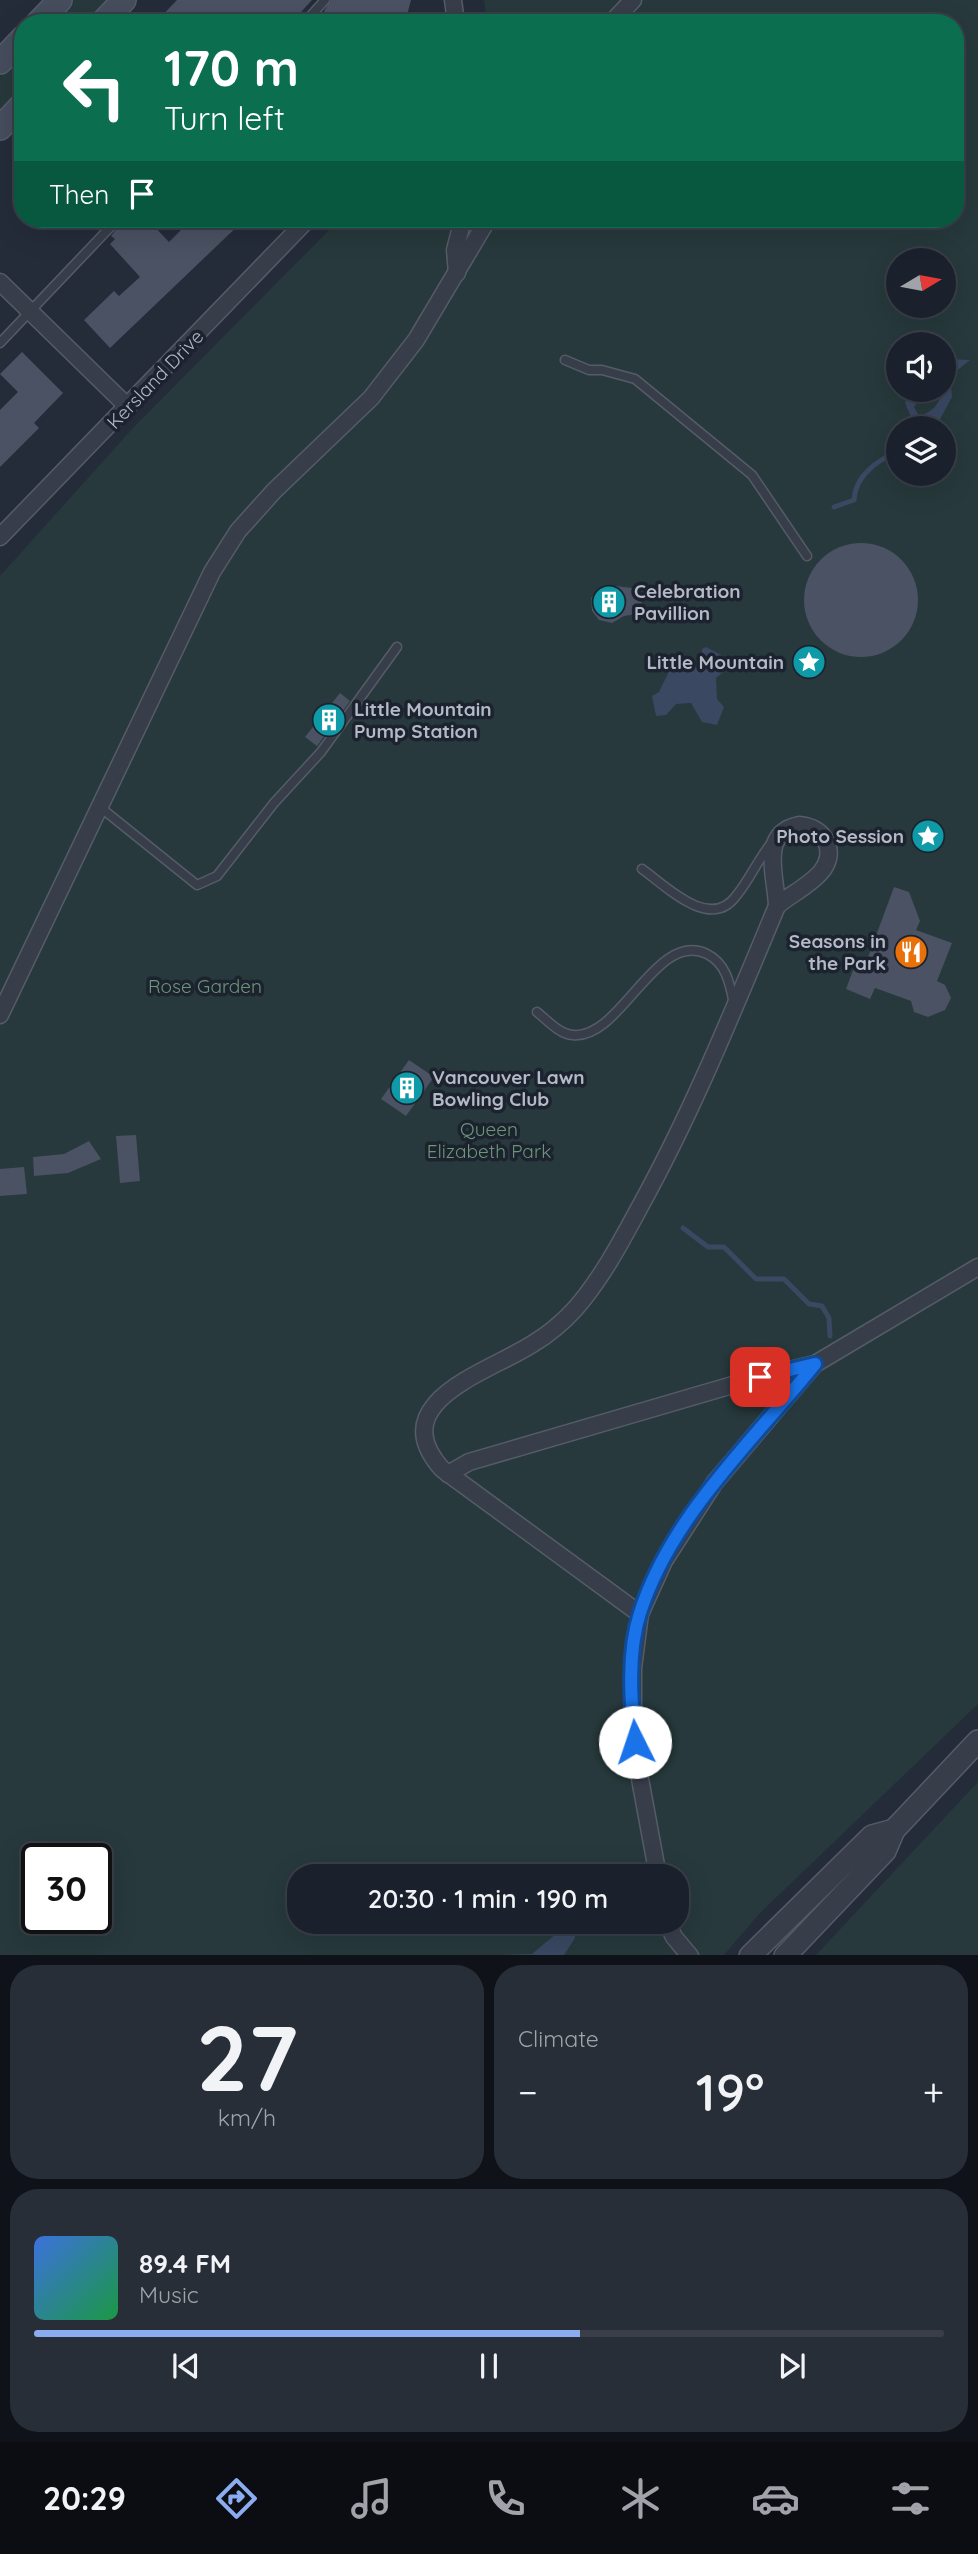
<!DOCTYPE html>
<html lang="en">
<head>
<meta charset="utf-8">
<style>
  :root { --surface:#1b212c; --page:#282e38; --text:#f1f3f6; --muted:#a0a3a9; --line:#393e48; --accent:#8cacf2 }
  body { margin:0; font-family:Quicksand,sans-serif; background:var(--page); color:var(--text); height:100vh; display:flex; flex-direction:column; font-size:26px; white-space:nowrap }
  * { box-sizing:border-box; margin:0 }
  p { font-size:23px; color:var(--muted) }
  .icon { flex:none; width:38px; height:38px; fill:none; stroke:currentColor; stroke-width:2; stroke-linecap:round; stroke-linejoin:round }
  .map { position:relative; height:1955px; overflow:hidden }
  .panel { display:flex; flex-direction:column; gap:10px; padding:10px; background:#0f1218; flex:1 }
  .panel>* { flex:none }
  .banner { position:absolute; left:14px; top:14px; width:950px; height:214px; border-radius:28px; box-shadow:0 7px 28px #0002,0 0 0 2px var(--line); background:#0b6e4f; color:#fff; overflow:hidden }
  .needle { width:46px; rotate:80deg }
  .fabs { position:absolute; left:886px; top:248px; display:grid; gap:14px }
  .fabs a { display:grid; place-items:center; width:70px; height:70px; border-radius:50%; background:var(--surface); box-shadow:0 7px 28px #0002,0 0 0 2px var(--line); font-size:35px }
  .speed { position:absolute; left:21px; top:1843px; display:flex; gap:14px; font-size:35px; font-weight:700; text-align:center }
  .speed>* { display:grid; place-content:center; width:91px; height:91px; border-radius:50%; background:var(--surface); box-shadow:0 7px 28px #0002,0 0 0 2px var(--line); line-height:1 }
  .speed .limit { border:4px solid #111; border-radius:10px; background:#fff; color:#111 }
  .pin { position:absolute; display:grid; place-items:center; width:60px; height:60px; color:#fff; margin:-30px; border-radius:14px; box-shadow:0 4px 10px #0006 }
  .me { position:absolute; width:77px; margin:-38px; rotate:356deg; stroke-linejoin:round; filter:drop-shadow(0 0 5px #0008) }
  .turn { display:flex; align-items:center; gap:24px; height:147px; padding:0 35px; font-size:32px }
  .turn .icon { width:91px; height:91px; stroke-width:2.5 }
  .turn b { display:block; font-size:49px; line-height:60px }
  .then { display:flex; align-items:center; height:66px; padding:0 35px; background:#0003; gap:14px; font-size:26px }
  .big { font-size:52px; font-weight:600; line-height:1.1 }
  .panel .card { flex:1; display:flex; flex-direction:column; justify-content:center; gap:10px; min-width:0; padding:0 24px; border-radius:28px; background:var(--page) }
  .panel .dial { align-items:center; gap:0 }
  .dial b { font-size:91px; line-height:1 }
  .song { display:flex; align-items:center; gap:21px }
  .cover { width:84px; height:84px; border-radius:10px; background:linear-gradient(135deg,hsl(220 70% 55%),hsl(140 70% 35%)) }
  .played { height:7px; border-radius:4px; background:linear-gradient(90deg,var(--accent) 60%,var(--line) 60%) }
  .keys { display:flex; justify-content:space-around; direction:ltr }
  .heat { display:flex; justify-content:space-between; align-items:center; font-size:38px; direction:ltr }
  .panel .tiles { flex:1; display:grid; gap:10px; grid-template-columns:1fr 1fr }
  .card:last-child { grid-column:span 2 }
  .trip { position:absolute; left:287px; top:1864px; width:402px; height:70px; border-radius:28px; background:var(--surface); box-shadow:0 7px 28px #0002,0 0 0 2px var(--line); font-weight:600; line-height:70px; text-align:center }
  .menu { display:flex; height:112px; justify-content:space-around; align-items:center; background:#0b0d12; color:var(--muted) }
  .menu .icon { width:49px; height:49px }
  .menu .current { color:var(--accent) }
  .menu b { font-size:32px; color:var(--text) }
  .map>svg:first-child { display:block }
</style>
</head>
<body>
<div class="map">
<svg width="978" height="1956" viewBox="0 0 978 1956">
  <rect width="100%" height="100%" fill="#242c3a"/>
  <g fill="#27393c" fill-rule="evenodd">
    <path d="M 74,0 L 111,0 L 89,23 L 52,23 Z"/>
    <path d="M 484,0 L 978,0 L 978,1704 L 759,1914 L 724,1955 L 0,1955 L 0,576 L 133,428 L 340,219 L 956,219 L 956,23 L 487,23 ZM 898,261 L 943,261 L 943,306 L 898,306 ZM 898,345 L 943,345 L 943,390 L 898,390 ZM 898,429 L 943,429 L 943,474 L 898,474 ZM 37,1858 L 96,1858 L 96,1918 L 37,1918 ZM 299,1876 L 677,1876 L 677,1922 L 299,1922 Z"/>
    <path d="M 23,53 L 23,92 L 0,115 L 0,77 Z"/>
    <path d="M 978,1782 L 978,1955 L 816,1955 Z"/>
  </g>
  <g fill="#3a4862">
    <path d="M 947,359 L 970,360 L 950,376 L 952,397 L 939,421 L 941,429 L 930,429 L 925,418 L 920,421 L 911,417 L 905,403 L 908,395 L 912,394 L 917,402 L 914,407 L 919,416 C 945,409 945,384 943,364 Z"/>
    <path d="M 706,647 L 729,659 L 727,669 L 716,678 L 717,699 L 724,707 L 717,725 L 702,722 L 691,703 L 676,704 L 666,715 L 656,716 L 652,696 L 659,692 L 671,667 L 684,672 L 702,665 L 702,649 Z"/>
    <path d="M 570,1922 L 576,1922 L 575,1938 L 564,1955 L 498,1955 L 532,1954 Z"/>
  </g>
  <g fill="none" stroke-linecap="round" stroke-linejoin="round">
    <g stroke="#3a4862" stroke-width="5">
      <path d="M 834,507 L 854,500 C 855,476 877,460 898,452"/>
      <path d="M 683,1228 L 708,1247 L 724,1247 L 756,1279 L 784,1279 L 809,1304 L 822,1306 L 829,1318 L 830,1336"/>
    </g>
  </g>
  <g fill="#4a5263">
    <path d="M 177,0 L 312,0 L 291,23 L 155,23 Z"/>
    <path d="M 331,0 L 411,0 L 405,23 L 336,23 L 324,11 Z"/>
    <path d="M 124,219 L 147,219 L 169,242 L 192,219 L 245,219 L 110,348 L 84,320 L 114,291 L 119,296 L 140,277 L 110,244 L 115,239 L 111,236 Z"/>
    <path d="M 22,352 L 63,393 L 34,423 L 39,428 L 0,467 L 0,410 L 18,392 L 0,374 Z"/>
    <circle cx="861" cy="600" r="57"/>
    <path d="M 608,585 L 640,589 L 643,613 L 624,616 L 612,623 L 599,620 L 592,611 L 591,598 L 602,586 Z"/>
    <path d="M 340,693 L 350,701 L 317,746 L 305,737 Z"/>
    <path d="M 894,887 L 909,892 L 920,921 L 916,930 L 952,943 L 937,981 L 945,985 L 951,998 L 945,1010 L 928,1017 L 914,1012 L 911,1001 L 875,988 L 870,999 L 846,989 L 855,965 L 864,968 Z"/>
    <path d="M 409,1060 L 434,1077 L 406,1116 L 381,1099 Z"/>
    <path d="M 136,1135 L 140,1181 L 120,1183 L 116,1136 Z"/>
    <path d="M 89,1141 L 101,1159 L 68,1173 L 34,1176 L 33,1157 L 64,1154 Z"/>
    <path d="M 24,1167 L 27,1194 L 0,1196 L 0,1169 Z"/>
  </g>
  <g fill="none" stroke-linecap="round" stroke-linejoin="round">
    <defs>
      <g id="service">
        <path d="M 304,23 L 325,0"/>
        <path d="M 0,343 L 118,219"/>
        <path d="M 565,360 L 589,370 L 602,370 L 635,379 L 752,475 L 807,556"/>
        <path d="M 100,807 L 197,885 L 217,876 L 274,803 L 321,752 L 397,647"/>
        <path d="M 642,869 C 665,885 710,932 736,896 C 750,879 758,859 773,841"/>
        <path d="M 537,1012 C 547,1020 559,1034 573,1035 C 621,1040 656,929 707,954 C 727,964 730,985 734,1004"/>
      </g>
      <g id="minor">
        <path d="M 453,0 L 456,23"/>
        <path d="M 611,23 L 633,0"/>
        <path d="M 457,273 L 455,250 L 463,219"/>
        <path d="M 0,282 L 128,407"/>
        <path d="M 0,537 L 308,219"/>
        <path d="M 799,825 C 810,826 820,830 826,841 C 840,873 796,889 777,906 C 776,876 759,833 799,825 Z"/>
        <path d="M 0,1015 L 212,572 L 238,531 L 274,491 L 371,398 L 416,340 L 488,219"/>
        <path d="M 448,1474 L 469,1462 L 760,1377 L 815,1364"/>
        <path d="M 640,1614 L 442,1469 C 382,1401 490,1372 534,1343 C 549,1334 563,1322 575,1309 C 603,1277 623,1238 643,1201 C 695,1106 735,1006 777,906"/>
        <path d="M 658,1876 L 638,1768 L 633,1715 L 633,1668 L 640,1614 L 664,1561 L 715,1482 L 815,1364 L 978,1267"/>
        <path d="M 667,1922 L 674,1937 L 690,1956"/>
      </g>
      <g id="tertiary">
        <path d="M 750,1956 L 872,1836 L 894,1830"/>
        <path d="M 785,1956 L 885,1851 L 894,1830 L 978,1741"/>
      </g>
      <g id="secondary">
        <path d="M 38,23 L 60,0"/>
        <path d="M 102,23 L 124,0"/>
        <path d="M 0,62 L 23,38"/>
        <path d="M 0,128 L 23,104"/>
      </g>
    </defs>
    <use href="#service" stroke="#555c68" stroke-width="11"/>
    <use href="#minor" stroke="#555c68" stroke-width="19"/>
    <use href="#tertiary" stroke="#555c68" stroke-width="24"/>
    <use href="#secondary" stroke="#555c68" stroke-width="26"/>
    <use href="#service" stroke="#373e4a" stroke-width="8"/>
    <use href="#minor" stroke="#373e4a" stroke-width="16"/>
    <use href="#tertiary" stroke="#373e4a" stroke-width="21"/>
    <use href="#secondary" stroke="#464d5d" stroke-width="23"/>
  </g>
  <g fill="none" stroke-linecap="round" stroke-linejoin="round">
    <defs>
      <path id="route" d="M 635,1742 C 631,1701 627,1653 640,1613 C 671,1516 752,1442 815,1364 L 760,1377"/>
    </defs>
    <use href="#route" stroke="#114b97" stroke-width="18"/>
    <use href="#route" stroke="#1a73e8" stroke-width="12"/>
  </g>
  <defs>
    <symbol id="building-disc" viewBox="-11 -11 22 22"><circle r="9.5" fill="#0f9aa8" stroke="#1c232f"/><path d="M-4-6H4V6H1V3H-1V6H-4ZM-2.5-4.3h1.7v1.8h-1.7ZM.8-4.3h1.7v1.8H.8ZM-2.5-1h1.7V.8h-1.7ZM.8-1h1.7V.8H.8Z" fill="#fff"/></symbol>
    <symbol id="sight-disc" viewBox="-11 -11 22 22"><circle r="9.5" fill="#0f9aa8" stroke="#1c232f"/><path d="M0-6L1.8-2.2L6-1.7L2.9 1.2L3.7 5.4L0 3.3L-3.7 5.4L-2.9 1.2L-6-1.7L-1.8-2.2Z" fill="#fff"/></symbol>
    <symbol id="restaurant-disc" viewBox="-11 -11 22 22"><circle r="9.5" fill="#e8710a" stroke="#1c232f"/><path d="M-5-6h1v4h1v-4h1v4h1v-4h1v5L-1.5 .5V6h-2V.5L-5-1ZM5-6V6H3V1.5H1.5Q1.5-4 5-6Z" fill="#fff"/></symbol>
  </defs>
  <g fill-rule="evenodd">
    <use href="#building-disc" x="590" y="583" width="38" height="38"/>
    <use href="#sight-disc" x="790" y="643" width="38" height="38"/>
    <use href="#building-disc" x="310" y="701" width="38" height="38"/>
    <use href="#sight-disc" x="909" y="817" width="38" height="38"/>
    <use href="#restaurant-disc" x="892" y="933" width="38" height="38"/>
    <use href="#building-disc" x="388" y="1069" width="38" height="38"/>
  </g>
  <g text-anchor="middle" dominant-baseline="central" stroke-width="7" stroke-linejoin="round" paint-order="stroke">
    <g font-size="19" fill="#b3b9c6" stroke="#1c232f">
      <text transform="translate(155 379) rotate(-46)">Kersland Drive</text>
    </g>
    <g font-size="19" font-weight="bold" fill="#b3b9c6" stroke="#1c232f" text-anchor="start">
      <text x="634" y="591">Celebration<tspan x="634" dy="22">Pavillion</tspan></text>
      <text x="784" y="662" text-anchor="end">Little Mountain</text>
      <text x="354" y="709">Little Mountain<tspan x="354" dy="22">Pump Station</tspan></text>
      <text x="904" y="836" text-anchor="end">Photo Session</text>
      <text x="886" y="941" text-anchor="end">Seasons in<tspan x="886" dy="22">the Park</tspan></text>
      <text x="432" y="1077">Vancouver Lawn<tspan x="432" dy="22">Bowling Club</tspan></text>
    </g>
    <g font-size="19" fill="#6b9678" stroke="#1c232f">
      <text x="205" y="986">Rose Garden</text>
      <text x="489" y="1129">Queen<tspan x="489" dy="22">Elizabeth Park</tspan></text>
    </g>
  </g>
</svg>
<div class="fabs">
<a><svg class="needle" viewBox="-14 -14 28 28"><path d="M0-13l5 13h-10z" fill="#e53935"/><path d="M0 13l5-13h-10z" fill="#a0a3a9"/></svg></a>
<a><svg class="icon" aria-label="sound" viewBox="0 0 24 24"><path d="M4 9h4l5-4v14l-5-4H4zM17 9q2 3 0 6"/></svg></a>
<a><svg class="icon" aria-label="layers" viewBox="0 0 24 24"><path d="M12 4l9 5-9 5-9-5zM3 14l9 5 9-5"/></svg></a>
</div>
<div class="speed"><div class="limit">30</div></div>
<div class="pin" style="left:760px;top:1377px;background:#d93025"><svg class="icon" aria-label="arrive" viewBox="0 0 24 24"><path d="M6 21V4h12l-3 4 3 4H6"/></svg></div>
<svg class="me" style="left:635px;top:1742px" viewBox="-20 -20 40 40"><circle r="19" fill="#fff"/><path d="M0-13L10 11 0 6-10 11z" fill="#1a73e8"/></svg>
<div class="trip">20:30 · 1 min · 190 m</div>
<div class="banner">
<div class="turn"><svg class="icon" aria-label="left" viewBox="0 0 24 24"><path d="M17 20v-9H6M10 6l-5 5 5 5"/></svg><div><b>170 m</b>Turn left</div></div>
<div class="then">Then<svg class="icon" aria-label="arrive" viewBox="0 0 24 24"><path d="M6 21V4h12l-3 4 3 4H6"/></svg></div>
</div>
</div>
<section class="panel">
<div class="tiles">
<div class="card dial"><b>27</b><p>km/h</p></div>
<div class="card"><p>Climate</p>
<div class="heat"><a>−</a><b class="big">19°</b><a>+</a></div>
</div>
<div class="card">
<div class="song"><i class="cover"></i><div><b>89.4 FM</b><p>Music</p></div></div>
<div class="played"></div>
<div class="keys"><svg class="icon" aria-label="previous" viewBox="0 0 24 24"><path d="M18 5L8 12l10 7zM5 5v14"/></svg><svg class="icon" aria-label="pause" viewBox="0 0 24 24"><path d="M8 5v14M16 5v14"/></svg><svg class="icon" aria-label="next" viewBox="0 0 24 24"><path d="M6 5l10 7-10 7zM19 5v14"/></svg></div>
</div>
</div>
</section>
<nav class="menu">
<b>20:29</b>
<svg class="icon current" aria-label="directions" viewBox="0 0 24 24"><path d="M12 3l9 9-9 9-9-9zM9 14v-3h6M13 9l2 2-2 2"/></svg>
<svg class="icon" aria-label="music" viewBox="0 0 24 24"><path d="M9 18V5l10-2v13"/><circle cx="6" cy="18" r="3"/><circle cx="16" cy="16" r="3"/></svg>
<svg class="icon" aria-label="phone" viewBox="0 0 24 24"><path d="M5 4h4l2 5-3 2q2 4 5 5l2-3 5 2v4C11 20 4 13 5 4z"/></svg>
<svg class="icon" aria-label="climate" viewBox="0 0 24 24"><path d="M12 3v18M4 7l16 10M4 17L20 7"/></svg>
<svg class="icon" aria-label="car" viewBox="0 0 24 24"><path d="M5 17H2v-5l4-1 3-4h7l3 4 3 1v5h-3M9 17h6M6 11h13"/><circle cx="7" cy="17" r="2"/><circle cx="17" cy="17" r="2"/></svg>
<svg class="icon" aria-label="filters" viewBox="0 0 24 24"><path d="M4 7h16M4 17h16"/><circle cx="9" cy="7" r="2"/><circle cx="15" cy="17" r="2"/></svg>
</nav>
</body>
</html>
